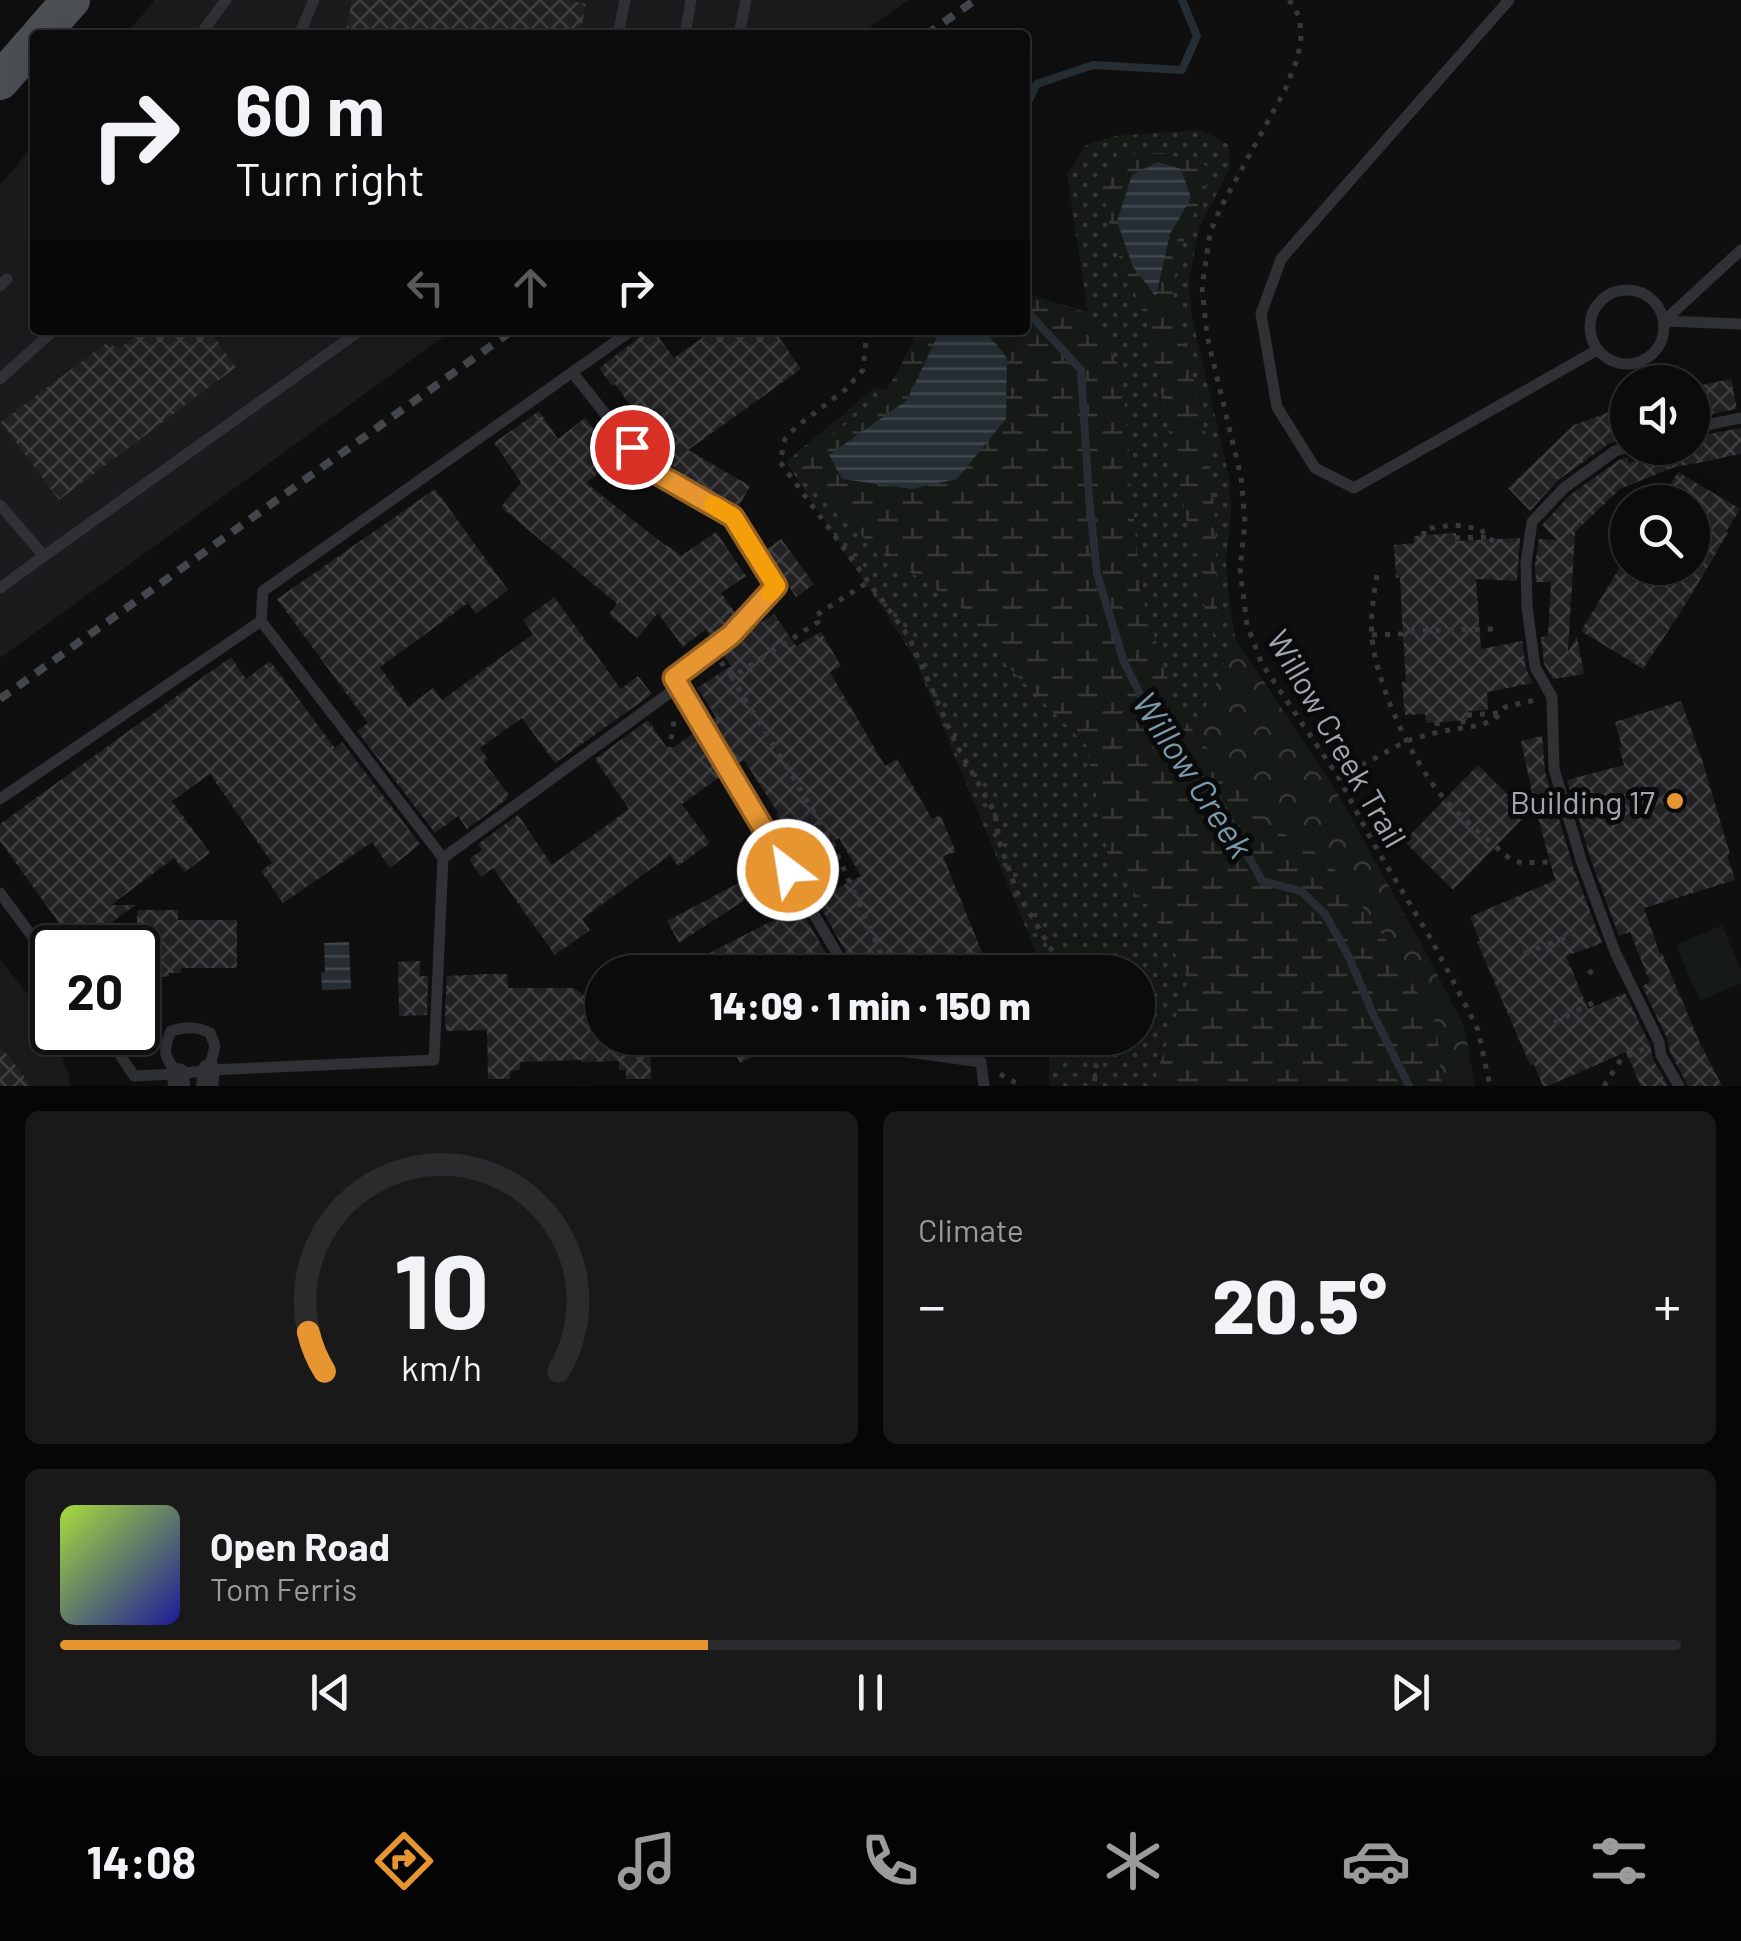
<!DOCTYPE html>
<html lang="en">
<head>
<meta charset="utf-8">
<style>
  :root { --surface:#0b0b0c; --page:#19191a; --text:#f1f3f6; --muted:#9a9b9d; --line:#2b2b2d; --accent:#e69531 }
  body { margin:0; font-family:Barlow,sans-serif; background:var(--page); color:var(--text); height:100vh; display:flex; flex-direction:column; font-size:38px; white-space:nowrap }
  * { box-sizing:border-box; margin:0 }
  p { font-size:32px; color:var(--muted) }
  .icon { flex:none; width:55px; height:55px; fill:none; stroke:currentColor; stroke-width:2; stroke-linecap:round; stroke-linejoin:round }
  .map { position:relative; height:1086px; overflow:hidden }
  .details { display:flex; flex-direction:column; gap:25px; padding:25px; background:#060607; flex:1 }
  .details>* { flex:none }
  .banner { position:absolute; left:30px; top:30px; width:1000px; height:305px; border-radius:10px; box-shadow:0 10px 40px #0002,0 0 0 2px var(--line); background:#0b0b0c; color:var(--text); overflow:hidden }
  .tools { position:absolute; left:1610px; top:365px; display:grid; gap:20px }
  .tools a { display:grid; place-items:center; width:100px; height:100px; border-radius:50%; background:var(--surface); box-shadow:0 10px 40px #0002,0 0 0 2px var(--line); font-size:50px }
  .speed { position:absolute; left:30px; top:925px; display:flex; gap:20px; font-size:50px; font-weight:700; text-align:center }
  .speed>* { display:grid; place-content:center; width:130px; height:130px; border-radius:50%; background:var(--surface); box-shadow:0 10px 40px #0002,0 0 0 2px var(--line); line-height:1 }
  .speed .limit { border:5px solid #111; border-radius:15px; background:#fff; color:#111 }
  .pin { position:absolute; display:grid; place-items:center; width:85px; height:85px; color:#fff; margin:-42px; border:5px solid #fff; border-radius:50%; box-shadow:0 2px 10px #0007 }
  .me { position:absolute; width:110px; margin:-55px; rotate:329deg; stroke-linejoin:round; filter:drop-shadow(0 0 8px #0008) }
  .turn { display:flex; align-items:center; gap:35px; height:210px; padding:0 40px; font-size:45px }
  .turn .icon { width:130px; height:130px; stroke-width:2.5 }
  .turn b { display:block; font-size:70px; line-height:85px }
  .lanes { display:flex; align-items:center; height:95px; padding:0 40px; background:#0003; justify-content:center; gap:50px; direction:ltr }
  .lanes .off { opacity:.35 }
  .big { font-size:75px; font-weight:800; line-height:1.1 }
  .details .widget { flex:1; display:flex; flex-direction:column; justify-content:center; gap:15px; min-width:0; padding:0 35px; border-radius:15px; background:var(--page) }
  .details .dial { align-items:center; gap:0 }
  .dial svg { height:260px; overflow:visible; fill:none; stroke:var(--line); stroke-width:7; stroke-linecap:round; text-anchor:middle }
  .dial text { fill:var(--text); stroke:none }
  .song { display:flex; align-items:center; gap:30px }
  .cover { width:120px; height:120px; border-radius:15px; background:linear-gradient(135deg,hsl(80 70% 55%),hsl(240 70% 35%)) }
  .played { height:10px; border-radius:5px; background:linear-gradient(90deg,var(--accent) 40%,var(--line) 40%) }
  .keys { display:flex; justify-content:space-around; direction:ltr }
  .heat { display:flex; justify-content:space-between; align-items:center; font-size:55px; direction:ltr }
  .details .tiles { flex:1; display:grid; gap:25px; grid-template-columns:1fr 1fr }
  .widget:last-child { grid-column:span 2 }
  .trip { position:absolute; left:585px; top:955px; width:570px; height:100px; border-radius:50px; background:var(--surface); box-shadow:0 10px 40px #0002,0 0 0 2px var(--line); font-weight:800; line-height:100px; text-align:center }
  .tab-bar { display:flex; height:160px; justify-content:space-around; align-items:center; background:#040405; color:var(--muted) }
  .tab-bar .icon { width:70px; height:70px }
  .tab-bar .on { color:var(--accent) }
  .tab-bar b { font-size:45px; color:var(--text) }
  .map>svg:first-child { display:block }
</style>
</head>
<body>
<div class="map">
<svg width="1741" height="1086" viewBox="0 0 1741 1086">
  <defs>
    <pattern id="grass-dots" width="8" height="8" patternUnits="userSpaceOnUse" patternTransform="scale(2.5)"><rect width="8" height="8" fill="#161a16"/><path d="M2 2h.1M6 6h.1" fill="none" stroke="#353835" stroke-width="1.8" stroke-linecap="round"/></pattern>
    <pattern id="forest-crowns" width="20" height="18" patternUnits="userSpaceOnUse" patternTransform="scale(2.5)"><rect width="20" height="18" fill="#161a16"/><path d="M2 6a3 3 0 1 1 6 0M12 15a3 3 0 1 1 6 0" fill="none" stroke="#353835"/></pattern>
    <pattern id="wetland-marsh" width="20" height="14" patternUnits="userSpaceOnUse" patternTransform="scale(2.5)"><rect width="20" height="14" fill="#161a16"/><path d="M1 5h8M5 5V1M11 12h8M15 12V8" fill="none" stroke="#353835"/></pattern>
    <pattern id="water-rules" width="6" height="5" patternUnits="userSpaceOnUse" patternTransform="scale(2.5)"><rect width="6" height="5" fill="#262e33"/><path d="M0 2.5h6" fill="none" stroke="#42494e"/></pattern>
    <pattern id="building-cross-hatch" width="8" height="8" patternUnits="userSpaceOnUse" patternTransform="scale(2.5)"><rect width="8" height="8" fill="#222224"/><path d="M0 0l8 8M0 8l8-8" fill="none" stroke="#3f3f41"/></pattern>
  </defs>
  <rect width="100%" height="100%" fill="#0f0f10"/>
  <g fill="#1b1b1d">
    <path d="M 155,0 L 908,0 L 859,35 L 125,35 Z"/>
    <path d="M 35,143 L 35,330 L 453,330 L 0,658 L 0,185 Z"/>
    <path d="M 0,959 L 41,1011 L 68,1071 L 71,1086 L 0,1086 Z"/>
  </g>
  <path fill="url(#grass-dots)" d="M 1202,130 L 1229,145 L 1230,168 L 1199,228 L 1189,282 L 1192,317 L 1229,477 L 1231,512 L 1226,560 L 1229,598 L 1235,638 L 1195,733 L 1442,1086 L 1049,1086 L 1049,1038 L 1138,1038 L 1138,972 L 1044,972 L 914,657 L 786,462 L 876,387 L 887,390 L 913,342 L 913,330 L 1025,330 L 1025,293 L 1088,312 L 1067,175 L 1086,145 L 1115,136 Z"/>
  <path fill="url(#forest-crowns)" d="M 1235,638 L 1332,784 L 1422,945 L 1464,1026 L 1475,1086 L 1442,1086 L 1436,1024 L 1389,944 L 1328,860 L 1268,824 L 1195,733 Z"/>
  <g fill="url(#wetland-marsh)">
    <path d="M 1163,153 L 1204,164 L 1210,170 L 1204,194 L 1187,228 L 1172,287 L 1208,444 L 1215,518 L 1218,639 L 1208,625 L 1146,319 L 1112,240 L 1102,185 L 1117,154 Z"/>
    <path d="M 1025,293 L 1088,313 L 1122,371 L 1140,589 L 1178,712 L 1268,824 L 1328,860 L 1389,944 L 1436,1024 L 1442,1086 L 1156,1086 L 1154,1082 L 1188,980 L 1161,927 L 1109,860 L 1086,745 L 1008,667 L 958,604 L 872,547 L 797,465 L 887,390 L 913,342 L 913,330 L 1025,330 Z"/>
  </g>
  <path fill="#161a16" d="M 1722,925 L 1741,970 L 1741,983 L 1700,1001 L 1676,945 Z"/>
  <g fill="url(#water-rules)">
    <path d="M 1158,162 L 1181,169 L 1191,198 L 1170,234 L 1156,296 L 1133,267 L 1117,221 L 1132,175 Z"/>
    <path d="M 943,330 L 984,330 L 1007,358 L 1006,419 L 957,479 L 911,489 L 842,479 L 829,455 L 907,400 L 937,337 Z"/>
    <path d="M 349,942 L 351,989 L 322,990 L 321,973 L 325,972 L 324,943 Z"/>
  </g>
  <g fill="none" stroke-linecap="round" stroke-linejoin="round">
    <g stroke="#262e33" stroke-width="8">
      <path d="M 1025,108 L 1037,84 L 1093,65 L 1182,70 L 1197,36 L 1182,0"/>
      <path d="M 1025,309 L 1081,370 L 1089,497 L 1097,574 L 1124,662 L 1159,732 L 1217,798 L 1262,881 L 1301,891 L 1325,914 L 1349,957 L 1373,1014 L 1409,1086"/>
    </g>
  </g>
  <g fill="url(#building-cross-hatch)">
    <path d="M 352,0 L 568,0 L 586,4 L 580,35 L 345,35 Z"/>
    <path d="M 143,330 L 209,330 L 236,367 L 59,500 L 1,422 L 105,344 L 120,348 Z"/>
    <path d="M 649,330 L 653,330 L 674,358 L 713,330 L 774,330 L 801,369 L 688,450 L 750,486 L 737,509 L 680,476 L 615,384 L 612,386 L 599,368 Z"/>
    <path d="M 1731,379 L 1737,409 L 1692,418 L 1692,387 Z"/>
    <path d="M 1628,405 L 1628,438 L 1610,443 L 1558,480 L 1530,511 L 1508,488 L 1574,425 Z"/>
    <path d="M 539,411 L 558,439 L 585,418 L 617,459 L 586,483 L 666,546 L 667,545 L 681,556 L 716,532 L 746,576 L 721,593 L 737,615 L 725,628 L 712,638 L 706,629 L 683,647 L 658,613 L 637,638 L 609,614 L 617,604 L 501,507 L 521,482 L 494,443 Z"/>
    <path d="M 1741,428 L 1741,454 L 1672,468 L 1620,489 L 1575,532 L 1568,652 L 1577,637 L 1584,674 L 1553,679 L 1544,664 L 1541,637 L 1548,636 L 1551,582 L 1536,582 L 1535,564 L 1539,539 L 1557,540 L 1542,525 L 1570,495 L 1619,460 L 1628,457 L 1628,463 L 1668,448 L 1692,448 L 1692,437 Z"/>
    <path d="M 1678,472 L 1740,509 L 1726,532 L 1728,533 L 1687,602 L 1643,669 L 1581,631 L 1623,562 L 1628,568 L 1692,568 L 1692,502 L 1659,502 Z"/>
    <path d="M 435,489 L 508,590 L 476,614 L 468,603 L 380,667 L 408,707 L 433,688 L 442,700 L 533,634 L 523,620 L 554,597 L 621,689 L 638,676 L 652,694 L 555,763 L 522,718 L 480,748 L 488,759 L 484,762 L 509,795 L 506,798 L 507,799 L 467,829 L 458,816 L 435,833 L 357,731 L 368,723 L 277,599 Z"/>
    <path d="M 1456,533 L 1456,541 L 1520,538 L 1517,581 L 1476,579 L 1481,649 L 1522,641 L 1526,669 L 1533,683 L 1487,692 L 1488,710 L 1468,711 L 1468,720 L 1426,723 L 1425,714 L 1405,715 L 1402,682 L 1406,682 L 1402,618 L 1400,577 L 1396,578 L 1394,545 L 1414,543 L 1414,536 Z"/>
    <path d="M 781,539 L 814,584 L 796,597 L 765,551 Z"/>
    <path d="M 774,614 L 796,646 L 821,632 L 841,666 L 830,672 L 885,766 L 897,759 L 932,819 L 940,815 L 956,852 L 943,856 L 990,972 L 857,972 L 816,899 L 861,876 L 839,838 L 796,866 L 782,842 L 791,837 L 776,814 L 778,813 L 744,760 L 736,765 L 710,721 L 716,717 L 697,688 L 731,666 L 722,653 L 748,630 Z"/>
    <path d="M 231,657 L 246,679 L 270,661 L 335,748 L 342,742 L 420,844 L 390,868 L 372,842 L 283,903 L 261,871 L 272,863 L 210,774 L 172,801 L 210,853 L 185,872 L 174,858 L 111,905 L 135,905 L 77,948 L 0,841 L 0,824 Z"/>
    <path d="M 1681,701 L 1702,760 L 1730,854 L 1727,855 L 1735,880 L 1644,908 L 1660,954 L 1662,953 L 1700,1043 L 1722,1086 L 1688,1086 L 1670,1052 L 1667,1038 L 1642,986 L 1650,982 L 1630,932 L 1619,936 L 1591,860 L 1567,780 L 1624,765 L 1619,748 L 1622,747 L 1615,722 Z"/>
    <path d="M 648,720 L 669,751 L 695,732 L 721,776 L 682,804 L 710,843 L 678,866 L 670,855 L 582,919 L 590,930 L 555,955 L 493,868 L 481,877 L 469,859 L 482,850 L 478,844 L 518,815 L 552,865 L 629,809 L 595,759 Z"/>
    <path d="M 1542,736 L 1545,772 L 1573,866 L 1602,943 L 1566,956 L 1588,1009 L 1625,993 L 1650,1045 L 1653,1059 L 1668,1086 L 1641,1086 L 1626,1052 L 1548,1086 L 1543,1086 L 1534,1064 L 1530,1065 L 1477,942 L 1480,941 L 1470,917 L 1555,880 L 1535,806 L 1521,741 Z"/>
    <path d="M 1478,765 L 1527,814 L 1453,890 L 1404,841 Z"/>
    <path d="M 766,852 L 781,876 L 679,943 L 667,921 L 752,876 L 745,864 Z"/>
    <path d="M 799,907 L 837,972 L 672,972 Z"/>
    <path d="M 137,910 L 178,910 L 178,920 L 237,920 L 237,968 L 181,968 L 181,973 L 169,973 L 169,977 L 138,975 Z"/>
    <path d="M 420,961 L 420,976 L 428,976 L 427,1015 L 399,1016 L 398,962 Z"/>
    <path d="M 486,974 L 507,974 L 508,988 L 573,988 L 602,1006 L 602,1038 L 650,1038 L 651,1079 L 626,1079 L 626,1070 L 619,1070 L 619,1061 L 582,1062 L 582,1060 L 520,1062 L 520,1070 L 510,1071 L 510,1079 L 488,1079 L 487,1030 L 446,1031 L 445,1015 L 447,976 Z"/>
    <path d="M 727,1038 L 790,1038 L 740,1063 Z"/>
    <path d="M 0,1045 L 31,1086 L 0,1086 Z"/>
  </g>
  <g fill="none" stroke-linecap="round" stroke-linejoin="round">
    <g stroke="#36383c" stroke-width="5" stroke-dasharray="5 8" stroke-linecap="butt">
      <path d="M 1289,0 L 1295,8 L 1300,20 L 1301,43 L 1296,62 L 1285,90 L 1220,209 L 1210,233 L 1202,287 L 1207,336 L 1241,477 L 1245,522 L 1240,569 L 1247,625 L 1262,664 L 1339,778 L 1372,841 L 1431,939 L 1464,1002 L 1478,1030 L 1490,1086"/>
      <path d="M 867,330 L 863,370 L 845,390 L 796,427 L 785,439 L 780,462 L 909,637 L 956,744 L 995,813 L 1000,844 L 1017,892 L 1065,972"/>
      <path d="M 1424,536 L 1424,529 L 1454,525 L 1481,529 L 1486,537 L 1498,543"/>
      <path d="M 1455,538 L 1486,537"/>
      <path d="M 1377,575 C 1374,595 1370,615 1372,636 C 1375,682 1412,761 1442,796 C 1462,819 1487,839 1510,859 L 1522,863 L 1549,862"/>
      <path d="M 1372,635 L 1401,634 L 1404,631 L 1494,629"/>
      <path d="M 721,662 L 732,677 L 818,622 L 815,616 L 868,582"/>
      <path d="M 731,676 L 831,840 L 886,965"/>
      <path d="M 1467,715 L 1499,713"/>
      <path d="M 1463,719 L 1464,729"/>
      <path d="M 1437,721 L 1438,732"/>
      <path d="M 669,752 L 674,721 L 677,716"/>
      <path d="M 1339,778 L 1406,741 L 1438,732 L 1481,725 L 1495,719 L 1505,707 L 1535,700"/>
      <path d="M 1524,954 L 1574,934"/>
      <path d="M 1589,974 L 1596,964"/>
      <path d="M 1554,1023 L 1598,1000"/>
      <path d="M 1092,1038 L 1097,1056 L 1094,1086"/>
      <path d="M 1000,1074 L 1021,1086"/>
      <path d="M 1604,1086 L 1622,1058 L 1644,1049"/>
    </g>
    <g stroke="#303135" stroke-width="11">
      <path d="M 1509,0 L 1281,259 L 1261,314 L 1277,407 L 1315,468 L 1354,488 L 1597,350"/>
      <path d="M 200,35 L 226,0"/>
      <path d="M 299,35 L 314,0"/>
      <path d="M 618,35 L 625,0"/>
      <path d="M 685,35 L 691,0"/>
      <path d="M 739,35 L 746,0"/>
      <path d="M 1741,250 L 1664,321 L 1741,324"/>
      <path d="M 0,286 L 7,279"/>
      <circle cx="1627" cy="327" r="37"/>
      <path d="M 572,372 L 649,469 L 733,517 L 776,586 L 731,635 L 674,678 L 848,972"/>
      <path d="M 0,379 L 54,330"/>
      <path d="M 1692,428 L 1741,418"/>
      <path d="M 1628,447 L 1615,451 L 1564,488 L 1532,522 L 1526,563 L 1527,607 L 1535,667 L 1552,697 L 1554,769 L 1582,863 L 1615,952 L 1659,1042 L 1661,1055 L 1679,1086"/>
      <path d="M 0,505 L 44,556 L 361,330"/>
      <path d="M 0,588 L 44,556"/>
      <path d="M 0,799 L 261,621"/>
      <path d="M 443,858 L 679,686"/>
      <path d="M 0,893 L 52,963"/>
      <path d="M 105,1032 L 134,1076 L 178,1074 C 164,1056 162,1053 171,1031 C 186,1027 197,1026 210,1033 L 215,1046 L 209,1070"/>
      <path d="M 887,1038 L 894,1050 L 981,1062 L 984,1086"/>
      <path d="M 178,1074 L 209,1070 L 434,1060 L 443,858 L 261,621 L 263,591 L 632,330"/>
    </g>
    <g stroke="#303135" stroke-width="22">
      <path d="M 178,1074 L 179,1086"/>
      <path d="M 207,1086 L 209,1070"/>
    </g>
    <g stroke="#4c4f54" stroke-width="38">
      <path d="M 40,35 L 71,0"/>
      <path d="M 0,81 L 35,41"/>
    </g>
    <g stroke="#43464a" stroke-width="8" stroke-dasharray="12 10" stroke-linecap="butt">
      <path d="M 926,35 L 975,0"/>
      <path d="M 0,699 L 513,330"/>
    </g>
  </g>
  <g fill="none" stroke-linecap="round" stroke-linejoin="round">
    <defs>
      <path id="route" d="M 632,447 L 649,469 L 733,517 L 776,586 L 731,635 L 674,678 L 788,870"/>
    </defs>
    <use href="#route" stroke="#966120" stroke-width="25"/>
    <use href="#route" stroke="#e69531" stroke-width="18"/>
    <path stroke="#f59e0b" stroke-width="18" d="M 713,505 L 733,517 L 776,586 L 770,593"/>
  </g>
  <circle fill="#e69531" stroke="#0a0a0b" stroke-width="4" cx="1675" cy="801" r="10"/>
  <g text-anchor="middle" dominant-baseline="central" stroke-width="10" stroke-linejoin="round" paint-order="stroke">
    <g font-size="32" fill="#a1a7b0" stroke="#0a0a0b">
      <text transform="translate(1338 738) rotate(60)">Willow Creek Trail</text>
    </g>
    <g font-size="32" fill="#a1a7b0" stroke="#0a0a0b" text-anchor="end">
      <text x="1655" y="801">Building 17</text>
    </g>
    <g font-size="35" font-style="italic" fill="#7999aa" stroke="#0a0a0b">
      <text transform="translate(1194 774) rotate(57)">Willow Creek</text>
    </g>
  </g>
</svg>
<div class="tools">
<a><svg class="icon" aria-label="sound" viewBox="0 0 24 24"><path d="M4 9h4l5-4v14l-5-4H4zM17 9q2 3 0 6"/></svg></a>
<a><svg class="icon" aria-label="search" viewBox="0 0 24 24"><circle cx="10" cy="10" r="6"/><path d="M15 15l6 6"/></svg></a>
</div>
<div class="speed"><div class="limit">20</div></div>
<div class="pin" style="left:632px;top:447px;background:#d93025"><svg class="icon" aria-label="arrive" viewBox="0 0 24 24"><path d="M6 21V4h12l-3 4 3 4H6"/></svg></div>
<svg class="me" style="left:788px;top:870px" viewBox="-20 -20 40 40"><circle r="17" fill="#e69531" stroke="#fff" stroke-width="3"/><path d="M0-11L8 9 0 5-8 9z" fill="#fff"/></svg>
<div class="trip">14:09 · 1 min · 150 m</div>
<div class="banner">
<div class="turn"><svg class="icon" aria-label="right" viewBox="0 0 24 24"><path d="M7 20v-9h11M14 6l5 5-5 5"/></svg><div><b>60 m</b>Turn right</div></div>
<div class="lanes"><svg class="icon off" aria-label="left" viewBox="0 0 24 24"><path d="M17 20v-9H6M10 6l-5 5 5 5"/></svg><svg class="icon off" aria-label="ahead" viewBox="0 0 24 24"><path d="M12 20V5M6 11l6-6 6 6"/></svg><svg class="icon" aria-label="right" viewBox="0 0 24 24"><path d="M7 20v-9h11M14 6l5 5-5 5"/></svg></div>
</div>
</div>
<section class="details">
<div class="tiles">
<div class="widget dial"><svg viewBox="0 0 100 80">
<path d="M14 69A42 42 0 1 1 86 69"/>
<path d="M14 69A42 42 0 0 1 9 57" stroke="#e69531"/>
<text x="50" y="56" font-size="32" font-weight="700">10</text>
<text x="50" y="72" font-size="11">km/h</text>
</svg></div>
<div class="widget"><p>Climate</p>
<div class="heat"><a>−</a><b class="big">20.5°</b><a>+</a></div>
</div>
<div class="widget">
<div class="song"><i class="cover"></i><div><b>Open Road</b><p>Tom Ferris</p></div></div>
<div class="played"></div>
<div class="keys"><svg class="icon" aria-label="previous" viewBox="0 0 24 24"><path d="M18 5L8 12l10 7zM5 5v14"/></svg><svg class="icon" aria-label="pause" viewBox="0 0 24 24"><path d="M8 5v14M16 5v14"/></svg><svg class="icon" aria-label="next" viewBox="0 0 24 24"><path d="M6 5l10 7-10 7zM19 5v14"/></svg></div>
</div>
</div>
</section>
<nav class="tab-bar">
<b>14:08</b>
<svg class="icon on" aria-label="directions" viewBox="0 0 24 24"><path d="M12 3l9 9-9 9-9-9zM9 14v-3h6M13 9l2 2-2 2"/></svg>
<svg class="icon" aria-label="music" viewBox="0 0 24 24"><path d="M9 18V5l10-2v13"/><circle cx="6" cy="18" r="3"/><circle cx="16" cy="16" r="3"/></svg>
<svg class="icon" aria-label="phone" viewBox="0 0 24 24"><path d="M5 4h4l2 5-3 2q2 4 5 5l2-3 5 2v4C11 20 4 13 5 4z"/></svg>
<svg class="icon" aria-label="climate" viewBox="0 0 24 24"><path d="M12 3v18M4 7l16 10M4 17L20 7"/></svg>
<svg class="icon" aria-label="car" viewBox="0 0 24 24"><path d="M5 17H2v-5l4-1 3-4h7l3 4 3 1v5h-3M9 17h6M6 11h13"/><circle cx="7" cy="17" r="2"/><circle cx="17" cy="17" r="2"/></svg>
<svg class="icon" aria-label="filters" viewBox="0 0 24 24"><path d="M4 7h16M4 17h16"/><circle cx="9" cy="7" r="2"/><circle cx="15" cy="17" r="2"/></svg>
</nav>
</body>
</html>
